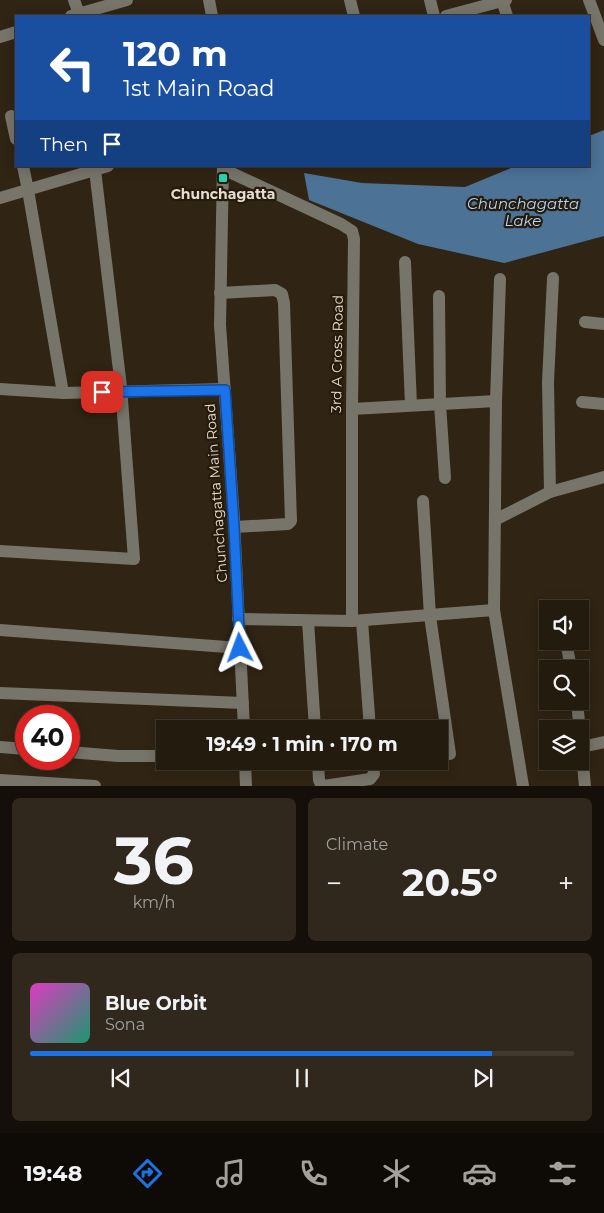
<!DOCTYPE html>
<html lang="en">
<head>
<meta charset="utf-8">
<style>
  :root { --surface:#241b0f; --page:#30281d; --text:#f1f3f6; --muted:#a3a19e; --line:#41392f; --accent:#1a73e8 }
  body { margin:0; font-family:Montserrat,sans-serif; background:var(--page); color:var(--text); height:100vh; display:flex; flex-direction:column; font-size:19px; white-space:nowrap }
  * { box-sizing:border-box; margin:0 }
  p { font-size:16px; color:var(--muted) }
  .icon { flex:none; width:28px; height:28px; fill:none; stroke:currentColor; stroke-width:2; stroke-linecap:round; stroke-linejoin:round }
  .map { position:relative; height:786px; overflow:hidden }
  .side { display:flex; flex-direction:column; gap:12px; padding:12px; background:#140f08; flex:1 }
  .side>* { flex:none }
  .top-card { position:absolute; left:15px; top:15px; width:575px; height:152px; border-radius:0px; box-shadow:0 2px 12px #0003,0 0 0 1px var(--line); background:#1a4fa0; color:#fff; overflow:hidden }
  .controls { position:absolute; left:539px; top:600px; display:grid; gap:10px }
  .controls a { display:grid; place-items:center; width:50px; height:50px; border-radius:0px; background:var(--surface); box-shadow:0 2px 12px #0003,0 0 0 1px var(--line); font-size:25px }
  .speed { position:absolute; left:15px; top:705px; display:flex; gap:10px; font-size:25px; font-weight:700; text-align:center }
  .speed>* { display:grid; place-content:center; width:65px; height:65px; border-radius:50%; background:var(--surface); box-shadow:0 2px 12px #0003,0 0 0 1px var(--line); line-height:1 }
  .speed .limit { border:8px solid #d22; background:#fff; color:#111 }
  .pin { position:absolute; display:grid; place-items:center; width:42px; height:42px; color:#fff; margin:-21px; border-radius:10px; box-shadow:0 2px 8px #0006 }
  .me { position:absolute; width:55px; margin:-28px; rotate:357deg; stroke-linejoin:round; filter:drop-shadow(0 0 4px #0008) }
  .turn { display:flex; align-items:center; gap:18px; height:105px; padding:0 25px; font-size:22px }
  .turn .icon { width:65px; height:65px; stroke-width:2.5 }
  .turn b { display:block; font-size:35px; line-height:42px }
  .then { display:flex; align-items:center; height:48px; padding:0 25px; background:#0003; gap:10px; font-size:19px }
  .big { font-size:38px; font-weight:700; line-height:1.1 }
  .side .widget { flex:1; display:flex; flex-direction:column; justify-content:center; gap:8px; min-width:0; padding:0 18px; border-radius:8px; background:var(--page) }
  .side .dial { align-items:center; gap:0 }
  .dial b { font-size:65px; line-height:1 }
  .song { display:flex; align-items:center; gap:15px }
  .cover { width:60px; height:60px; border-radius:8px; background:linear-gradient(135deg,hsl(310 70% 55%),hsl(160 70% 35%)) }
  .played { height:5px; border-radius:2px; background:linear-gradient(90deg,var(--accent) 85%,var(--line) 85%) }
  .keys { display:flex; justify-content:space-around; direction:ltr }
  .heat { display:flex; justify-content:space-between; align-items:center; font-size:28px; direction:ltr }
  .side .tiles { flex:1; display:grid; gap:12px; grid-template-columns:1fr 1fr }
  .widget:last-child { grid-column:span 2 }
  .trip { position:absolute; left:156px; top:720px; width:292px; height:50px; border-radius:0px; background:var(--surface); box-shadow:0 2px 12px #0003,0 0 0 1px var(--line); font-weight:700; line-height:50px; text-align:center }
  .dock { display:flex; height:80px; justify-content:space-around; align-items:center; background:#0e0b06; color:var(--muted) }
  .dock .icon { width:35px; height:35px }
  .dock .active { color:var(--accent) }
  .dock b { font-size:22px; color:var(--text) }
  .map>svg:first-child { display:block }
</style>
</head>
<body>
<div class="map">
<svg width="604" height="786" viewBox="0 0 604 786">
  <rect width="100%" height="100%" fill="#302414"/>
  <path fill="#4c7296" d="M 604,130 L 604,236 L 504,263 L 418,244 L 309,200 L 304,173 L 362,183 L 465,187 L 516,166 L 589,166 L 589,136 Z"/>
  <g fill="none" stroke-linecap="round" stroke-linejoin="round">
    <g stroke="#77746a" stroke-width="12">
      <path d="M 74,0 L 79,14"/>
      <path d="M 209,0 L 212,16"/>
      <path d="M 350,0 L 354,16"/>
      <path d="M 430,0 L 434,16"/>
      <path d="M 502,0 L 507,16"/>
      <path d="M 589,0 L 604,40"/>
      <path d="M 71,16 L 127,0"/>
      <path d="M 446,16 L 506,0"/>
      <path d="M 0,37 L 16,32"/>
      <path d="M 11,116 L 16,139"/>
      <path d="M 23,166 L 28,190 L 63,393"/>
      <path d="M 223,166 L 220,325 L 234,520 L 244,729"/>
      <path d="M 223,169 L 341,224 L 352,231 L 354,239 L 352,409 L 352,621"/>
      <path d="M 0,198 L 108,166"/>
      <path d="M 405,262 L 411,405"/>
      <path d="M 220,293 L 275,290 L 282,294 L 284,303 L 291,521 L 288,524 L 234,527"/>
      <path d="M 439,296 L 440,404 L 445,478"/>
      <path d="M 585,322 L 604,324"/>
      <path d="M 0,389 L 63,393 L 225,389"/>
      <path d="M 582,402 L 604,404"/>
      <path d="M 352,409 L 496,401"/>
      <path d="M 550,492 L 548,382 L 553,278"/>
      <path d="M 423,501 L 430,616 L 450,754"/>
      <path d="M 495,520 L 550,492 L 604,477"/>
      <path d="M 0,551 L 134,559 L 121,387 L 95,170"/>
      <path d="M 494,610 L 496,401 L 500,279"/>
      <path d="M 238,619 L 352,621 L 494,610 L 523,786"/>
      <path d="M 308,621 L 315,729"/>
      <path d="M 362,621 L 370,729"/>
      <path d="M 0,630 L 240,648"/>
      <path d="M 566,641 L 571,669"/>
      <path d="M 0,693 L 243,703"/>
      <path d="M 577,701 L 585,786"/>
      <path d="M 0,747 L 26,749"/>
      <path d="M 582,747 L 604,742"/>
      <path d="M 69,752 L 118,756 L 165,756"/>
      <path d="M 245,761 L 246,786"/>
      <path d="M 318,761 L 319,780 L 321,784 L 324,786 L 370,779 L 374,774 L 373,761"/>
      <path d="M 0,780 L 95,786"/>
    </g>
  </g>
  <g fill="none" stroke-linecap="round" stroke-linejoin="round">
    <defs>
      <path id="route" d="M 102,392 L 225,390 L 234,527 L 240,648"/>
    </defs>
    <use href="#route" stroke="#114b97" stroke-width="12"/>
    <use href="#route" stroke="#1a73e8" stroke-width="9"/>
  </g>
  <rect fill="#27d5ad" stroke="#261a0a" stroke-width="2" x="218" y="173" width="10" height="10" rx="2.5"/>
  <g text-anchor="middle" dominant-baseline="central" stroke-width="4.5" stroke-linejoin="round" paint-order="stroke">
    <g font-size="14" font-weight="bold" fill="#e6ded4" stroke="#261a0a">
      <text x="223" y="194">Chunchagatta</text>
    </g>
    <g font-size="14" fill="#e6ded4" stroke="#261a0a">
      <text transform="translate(337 354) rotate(-89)">3rd A Cross Road</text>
      <text transform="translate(216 493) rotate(-94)">Chunchagatta Main Road</text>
    </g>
    <g font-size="15" font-style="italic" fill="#b3d6f9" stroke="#261a0a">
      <text x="523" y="203">Chunchagatta<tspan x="523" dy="17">Lake</tspan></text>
    </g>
  </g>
</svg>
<div class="controls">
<a><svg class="icon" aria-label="sound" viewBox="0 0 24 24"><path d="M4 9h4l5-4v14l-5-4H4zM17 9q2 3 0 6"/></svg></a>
<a><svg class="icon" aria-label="search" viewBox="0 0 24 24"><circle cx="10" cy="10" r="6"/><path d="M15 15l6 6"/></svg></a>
<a><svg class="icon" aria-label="layers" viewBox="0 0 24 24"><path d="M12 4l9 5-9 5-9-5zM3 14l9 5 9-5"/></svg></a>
</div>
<div class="speed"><div class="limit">40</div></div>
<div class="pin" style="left:102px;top:392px;background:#d93025"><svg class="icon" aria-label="arrive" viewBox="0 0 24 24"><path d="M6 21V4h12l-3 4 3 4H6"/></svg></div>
<svg class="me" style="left:240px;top:648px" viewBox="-20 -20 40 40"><path d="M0-17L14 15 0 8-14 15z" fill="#1a73e8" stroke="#fff" stroke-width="4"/></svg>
<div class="trip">19:49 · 1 min · 170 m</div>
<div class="top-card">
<div class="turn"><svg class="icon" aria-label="left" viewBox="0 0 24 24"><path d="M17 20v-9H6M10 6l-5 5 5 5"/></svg><div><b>120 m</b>1st Main Road</div></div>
<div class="then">Then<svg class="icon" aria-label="arrive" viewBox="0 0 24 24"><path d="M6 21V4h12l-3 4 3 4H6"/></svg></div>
</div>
</div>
<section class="side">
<div class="tiles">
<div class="widget dial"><b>36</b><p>km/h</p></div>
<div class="widget"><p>Climate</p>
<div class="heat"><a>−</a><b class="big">20.5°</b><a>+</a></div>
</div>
<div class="widget">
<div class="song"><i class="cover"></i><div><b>Blue Orbit</b><p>Sona</p></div></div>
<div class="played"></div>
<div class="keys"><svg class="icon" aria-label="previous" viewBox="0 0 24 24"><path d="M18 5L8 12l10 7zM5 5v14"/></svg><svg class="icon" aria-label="pause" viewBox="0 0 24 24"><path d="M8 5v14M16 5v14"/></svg><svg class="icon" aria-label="next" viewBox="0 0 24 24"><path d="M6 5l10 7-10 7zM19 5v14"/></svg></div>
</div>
</div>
</section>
<nav class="dock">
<b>19:48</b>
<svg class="icon active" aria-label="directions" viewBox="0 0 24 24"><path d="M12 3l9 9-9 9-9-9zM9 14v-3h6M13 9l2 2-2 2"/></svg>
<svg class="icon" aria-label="music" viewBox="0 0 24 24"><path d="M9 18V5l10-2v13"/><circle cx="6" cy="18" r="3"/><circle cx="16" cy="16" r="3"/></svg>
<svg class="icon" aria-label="phone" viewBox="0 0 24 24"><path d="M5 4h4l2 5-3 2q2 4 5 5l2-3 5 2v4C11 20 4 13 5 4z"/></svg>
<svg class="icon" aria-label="climate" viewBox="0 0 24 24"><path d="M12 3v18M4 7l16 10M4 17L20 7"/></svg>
<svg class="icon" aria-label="car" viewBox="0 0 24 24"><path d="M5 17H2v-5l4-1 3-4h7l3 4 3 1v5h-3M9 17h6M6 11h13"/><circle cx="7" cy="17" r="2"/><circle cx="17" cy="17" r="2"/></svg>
<svg class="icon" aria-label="filters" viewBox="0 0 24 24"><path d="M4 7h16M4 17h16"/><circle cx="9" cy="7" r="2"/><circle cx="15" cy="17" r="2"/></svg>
</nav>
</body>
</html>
